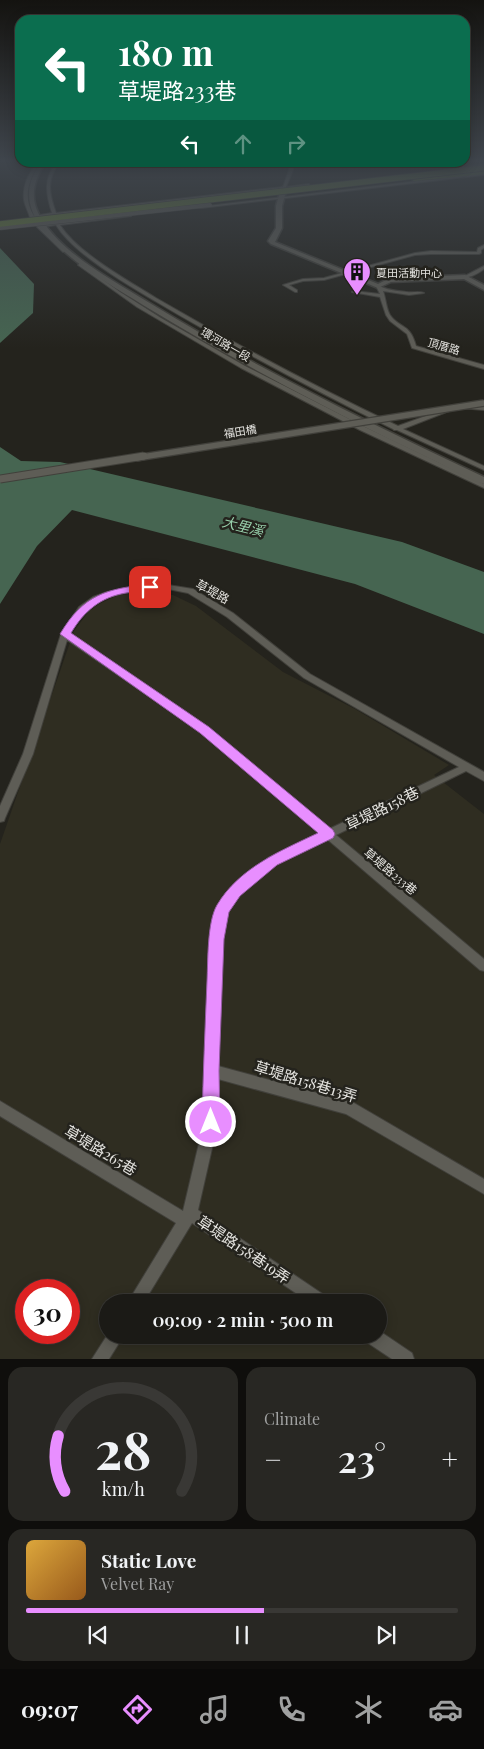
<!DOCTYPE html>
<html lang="en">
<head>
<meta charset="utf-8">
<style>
  :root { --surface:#1b1a16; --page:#282723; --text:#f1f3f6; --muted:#a0a1a1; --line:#393835; --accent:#e88eff }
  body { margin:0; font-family:"Playfair Display","Noto Sans TC",serif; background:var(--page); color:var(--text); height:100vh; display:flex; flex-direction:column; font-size:19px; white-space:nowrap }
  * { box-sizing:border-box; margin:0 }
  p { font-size:16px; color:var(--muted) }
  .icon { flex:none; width:28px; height:28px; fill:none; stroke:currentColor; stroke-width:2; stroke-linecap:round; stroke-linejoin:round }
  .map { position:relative; height:1359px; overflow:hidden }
  .side { display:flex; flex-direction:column; gap:8px; padding:8px; background:#0f0e0c; flex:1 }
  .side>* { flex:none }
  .top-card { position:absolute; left:15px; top:15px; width:455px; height:152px; border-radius:15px; box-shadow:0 2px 12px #0003,0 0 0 1px var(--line); background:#0b6e4f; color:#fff; overflow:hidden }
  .speed { position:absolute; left:15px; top:1279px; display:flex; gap:10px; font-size:25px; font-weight:700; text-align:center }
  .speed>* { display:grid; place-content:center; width:65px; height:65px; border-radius:50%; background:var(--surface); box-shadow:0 2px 12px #0003,0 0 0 1px var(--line); line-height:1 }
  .speed .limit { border:8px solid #d22; background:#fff; color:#111 }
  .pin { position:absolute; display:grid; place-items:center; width:42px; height:42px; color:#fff; margin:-21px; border-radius:10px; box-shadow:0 2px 8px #0006 }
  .me { position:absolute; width:55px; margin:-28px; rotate:0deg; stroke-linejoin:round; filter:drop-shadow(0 0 4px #0008) }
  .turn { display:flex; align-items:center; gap:18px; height:105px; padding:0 20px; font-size:22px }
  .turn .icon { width:65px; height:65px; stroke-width:2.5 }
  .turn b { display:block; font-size:35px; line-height:42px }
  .lanes { display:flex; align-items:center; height:48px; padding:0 20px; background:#0003; justify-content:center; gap:25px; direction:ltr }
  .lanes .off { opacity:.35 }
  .big { font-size:38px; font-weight:600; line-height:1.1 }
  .side .tile { flex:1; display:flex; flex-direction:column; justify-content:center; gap:8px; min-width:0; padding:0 18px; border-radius:15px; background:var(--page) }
  .side .dial { align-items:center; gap:0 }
  .dial svg { height:130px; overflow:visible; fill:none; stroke:var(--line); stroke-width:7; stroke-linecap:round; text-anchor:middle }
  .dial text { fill:var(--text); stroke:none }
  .song { display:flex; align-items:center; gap:15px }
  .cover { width:60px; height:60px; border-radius:8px; background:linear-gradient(135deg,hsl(40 70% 55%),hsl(30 70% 35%)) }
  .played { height:5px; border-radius:2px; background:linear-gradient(90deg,var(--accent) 55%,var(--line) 55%) }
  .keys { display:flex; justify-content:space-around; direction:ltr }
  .heat { display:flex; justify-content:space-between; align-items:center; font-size:28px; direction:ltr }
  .side .tiles { flex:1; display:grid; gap:8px; grid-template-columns:1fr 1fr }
  .tile:last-child { grid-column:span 2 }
  .trip { position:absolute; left:99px; top:1294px; width:288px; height:50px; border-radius:25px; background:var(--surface); box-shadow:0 2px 12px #0003,0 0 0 1px var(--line); font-weight:600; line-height:50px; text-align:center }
  .tabs { display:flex; height:80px; justify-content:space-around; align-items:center; background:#0b0a09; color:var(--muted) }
  .tabs .icon { width:35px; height:35px }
  .tabs .selected { color:var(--accent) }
  .tabs b { font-size:22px; color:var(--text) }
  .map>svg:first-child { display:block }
</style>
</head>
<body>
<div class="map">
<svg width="484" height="1359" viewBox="0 0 484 1359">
  <rect width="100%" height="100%" fill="#24231d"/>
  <path fill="#2f2d21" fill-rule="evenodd" d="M 141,593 L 173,595 L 196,606 L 283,672 L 355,709 L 449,765 L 434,775 L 484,814 L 484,1359 L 0,1359 L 0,844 L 74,631 L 89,611 L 99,604 L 118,595 ZM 26,1290 L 69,1290 L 69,1332 L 26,1332 ZM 108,1302 L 378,1302 L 378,1335 L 108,1335 Z"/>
  <g fill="#466551">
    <path d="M 0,248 L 34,284 L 33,313 L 0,343 Z"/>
    <path d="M 0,447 L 21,461 L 60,462 L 402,542 L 484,572 L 484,634 L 355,584 L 72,510 L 37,546 L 0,604 Z"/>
  </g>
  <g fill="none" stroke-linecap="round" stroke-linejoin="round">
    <defs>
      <g id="street">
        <path d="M 37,162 L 40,162 C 29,180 22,196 34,216 L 52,213 C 46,194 43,179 57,162 L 60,162 C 46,180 49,193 56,213 L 283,187 L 289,170 L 289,162 L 293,162 L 293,170 L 286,187 L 309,184 L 310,186 L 56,215 L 59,222 L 132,214 L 131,216 L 60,225 C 78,253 127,280 156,298 C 235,344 316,387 398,426 L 445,409 L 449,409 L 449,411 L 403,429 L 484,466 L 484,470 L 397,430 L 394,430 L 393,429 C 312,389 233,347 155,301 C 126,284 73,253 56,225 L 42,227 L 66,251 L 63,252 L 37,227 L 31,218 L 30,218 C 29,213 25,206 24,200 C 22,185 29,174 37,162 ZM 53,216 L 55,223 L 40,225 L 35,218 Z"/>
        <path d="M 484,164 L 484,166 L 461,169 L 459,168 Z"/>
        <path d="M 484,173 L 484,175 L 201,208 L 199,207 Z"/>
        <path d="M 484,245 L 484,248 L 481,250 L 481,253 L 479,254 L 431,254 L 415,255 L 324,280 L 303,281 L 289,285 L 297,290 L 297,292 L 295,292 L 283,285 L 303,279 L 324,278 L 415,253 L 431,251 L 477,252 L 478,248 Z"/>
        <path d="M 80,263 L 120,292 L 161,318 L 245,366 L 365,427 L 484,484 L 484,488 L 360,430 L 241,368 L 137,307 L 78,265 Z"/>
        <path d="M 484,266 L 484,269 C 479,273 468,279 463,277 Z"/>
        <path d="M 378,285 C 385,290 398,291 407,292 C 413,293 419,291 424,293 L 409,295 L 383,291 C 386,299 386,308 390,315 C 400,329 410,323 416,346 L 484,365 L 484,369 L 412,348 L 407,334 L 390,321 L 386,315 L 380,297 L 352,292 L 354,291 L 380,294 L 376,286 Z"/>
        <path d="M 462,405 L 484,406 L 484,410 L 460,408 L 459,407 Z"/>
        <path d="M 150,585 L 168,585 L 193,589 L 233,613 L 310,674 L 484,772 L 484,781 L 466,771 L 336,835 L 484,959 L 484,971 L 480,970 L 327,839 L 276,864 L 238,895 L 227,911 L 222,939 L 218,1066 L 354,1103 L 484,1179 L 484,1194 L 346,1114 L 218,1079 L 218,1122 L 198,1210 L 327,1297 L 329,1302 L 309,1302 L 192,1223 L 144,1302 L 129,1302 L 131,1297 L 176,1223 L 0,1116 L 0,1101 L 183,1211 L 204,1122 L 205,1071 L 210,939 L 216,910 L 230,889 L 268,858 L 320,833 L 201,732 L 67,640 L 33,754 L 5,818 L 4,821 L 0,822 L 0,806 L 23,754 L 61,634 L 79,607 L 93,597 L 107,592 ZM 150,589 L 168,589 L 188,593 L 227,617 L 304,678 L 459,767 L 329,829 L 207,728 L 70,633 C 75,626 79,616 86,610 C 103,594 127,593 150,589 Z"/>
        <path d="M 378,1330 L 412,1353 L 414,1359 L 392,1359 L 365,1341 L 363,1335 L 378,1335 Z"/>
        <path d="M 108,1334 L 108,1335 L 124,1335 L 109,1359 L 92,1359 Z"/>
      </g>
      <g id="secondary">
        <path d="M 41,162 L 46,162 C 33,181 29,198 41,218 C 62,254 114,281 148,302 C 256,368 370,423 484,477 L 484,484 C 473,481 463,475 453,470 C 432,459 410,449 389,439 C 305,397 223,354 143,305 C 108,283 67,261 42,228 C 25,206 25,184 41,162 Z"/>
        <path d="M 284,186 L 287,188 L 282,206 L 282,228 L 275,242 L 378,284 L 390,278 L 465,275 L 484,285 L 484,290 L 464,279 L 391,282 L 378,288 L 271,244 L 268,241 L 276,228 L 276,206 L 281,188 Z"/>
      </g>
      <path id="primary" d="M 484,170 L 484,174 L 414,181 L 411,179 Z"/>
    </defs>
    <use href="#street" stroke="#41403b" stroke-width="2"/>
    <use href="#secondary" stroke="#41403b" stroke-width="3"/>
    <use href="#primary" stroke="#41403b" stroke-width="2"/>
    <use href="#street" fill="#5e5d56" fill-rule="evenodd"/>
    <use href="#secondary" fill="#5e5d56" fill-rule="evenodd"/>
    <use href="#primary" fill="#657c3b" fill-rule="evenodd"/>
    <defs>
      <path id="street-bridge-far2" d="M 0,228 L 210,205"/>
      <path id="street-bridge-far1" d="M 136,458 L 484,403"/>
      <path id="street-bridge" d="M 0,479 L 144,456"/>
      <path id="primary-bridge" d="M 0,224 L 484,168"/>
    </defs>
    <use href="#street-bridge-far2" stroke="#41403b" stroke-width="5" stroke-linecap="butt"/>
    <use href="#street-bridge-far1" stroke="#41403b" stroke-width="8" stroke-linecap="butt"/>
    <use href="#street-bridge" stroke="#41403b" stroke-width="9" stroke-linecap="butt"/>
    <use href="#primary-bridge" stroke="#41403b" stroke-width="7" stroke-linecap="butt"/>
    <use href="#street-bridge-far2" stroke="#5e5d56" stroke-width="4"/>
    <use href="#street-bridge-far1" stroke="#5e5d56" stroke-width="5.5"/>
    <use href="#street-bridge" stroke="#5e5d56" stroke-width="7"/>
    <use href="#primary-bridge" stroke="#657c3b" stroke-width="5.5"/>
  </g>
  <linearGradient id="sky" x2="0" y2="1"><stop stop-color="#141310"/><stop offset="0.46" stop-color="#3f454c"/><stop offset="1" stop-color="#3f454c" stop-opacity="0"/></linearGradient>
  <rect width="484" height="349" fill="url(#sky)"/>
  <path fill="#e88eff" stroke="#975ca6" d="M 150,584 L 154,584 L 154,589 C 145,591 135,591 126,593 C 101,597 84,611 71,633 L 209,727 L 333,830 L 335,834 L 333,838 L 277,865 L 240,896 L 229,912 L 224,939 L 219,1071 L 220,1122 L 217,1129 L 211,1131 L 205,1129 L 202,1122 C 203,1075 205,1028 207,981 C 208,961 207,922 217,905 C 239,868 280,851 318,833 L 200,733 L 60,634 C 84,594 106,589 150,584 Z"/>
  <defs>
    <symbol id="building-pin" viewBox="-11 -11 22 30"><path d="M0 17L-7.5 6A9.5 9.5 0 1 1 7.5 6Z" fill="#e88eff" stroke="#24231d"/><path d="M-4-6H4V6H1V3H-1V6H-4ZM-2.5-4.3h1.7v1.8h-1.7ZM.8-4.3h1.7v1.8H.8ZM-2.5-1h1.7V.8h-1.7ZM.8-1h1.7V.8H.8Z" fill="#111"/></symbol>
  </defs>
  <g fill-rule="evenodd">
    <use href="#building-pin" x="341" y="256" width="32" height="43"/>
  </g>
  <g text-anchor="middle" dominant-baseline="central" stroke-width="5" stroke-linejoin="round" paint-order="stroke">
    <g font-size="11" fill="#e4e3df" stroke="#24231d" text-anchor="start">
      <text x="376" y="272">夏田活動中心</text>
    </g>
    <g font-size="11" fill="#e4e3df" stroke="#24231d">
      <text transform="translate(226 344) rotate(30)">環河路一段</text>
      <text transform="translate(444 346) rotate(16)">頂厝路</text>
      <text transform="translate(240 431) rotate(-9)">福田橋</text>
    </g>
    <g font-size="12" fill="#e4e3df" stroke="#24231d">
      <text transform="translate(213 591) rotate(29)">草堤路</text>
      <text transform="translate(391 871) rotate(40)">草堤路233巷</text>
    </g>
    <g font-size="14" font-style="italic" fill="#98d1ac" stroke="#24231d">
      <text transform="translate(243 526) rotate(14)">大里溪</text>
    </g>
    <g font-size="15" fill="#e4e3df" stroke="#24231d">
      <text transform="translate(382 808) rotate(-26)">草堤路158巷</text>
      <text transform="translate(306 1081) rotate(17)">草堤路158巷13弄</text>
      <text transform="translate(101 1150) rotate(31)">草堤路265巷</text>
      <text transform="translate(244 1249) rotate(34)">草堤路158巷19弄</text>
    </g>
  </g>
</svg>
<div class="speed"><div class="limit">30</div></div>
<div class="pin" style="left:150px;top:587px;background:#d93025"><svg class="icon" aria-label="arrive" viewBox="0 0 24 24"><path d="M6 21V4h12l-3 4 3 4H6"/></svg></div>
<svg class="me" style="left:211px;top:1122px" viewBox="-20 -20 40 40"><circle r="17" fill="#e88eff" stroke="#fff" stroke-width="3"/><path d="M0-11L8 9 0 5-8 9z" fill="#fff"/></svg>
<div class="trip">09:09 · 2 min · 500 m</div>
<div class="top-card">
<div class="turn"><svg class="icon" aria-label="left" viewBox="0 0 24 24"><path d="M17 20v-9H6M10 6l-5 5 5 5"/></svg><div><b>180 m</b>草堤路233巷</div></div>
<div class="lanes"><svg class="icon" aria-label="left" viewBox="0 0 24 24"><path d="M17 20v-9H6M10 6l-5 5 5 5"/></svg><svg class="icon off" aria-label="ahead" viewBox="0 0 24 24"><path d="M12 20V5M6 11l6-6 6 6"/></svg><svg class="icon off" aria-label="right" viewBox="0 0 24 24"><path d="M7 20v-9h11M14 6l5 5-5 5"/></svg></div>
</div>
</div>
<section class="side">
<div class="tiles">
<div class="tile dial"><svg viewBox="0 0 100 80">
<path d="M14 69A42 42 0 1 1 86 69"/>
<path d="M14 69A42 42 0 0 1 10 35" stroke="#e88eff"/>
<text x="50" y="56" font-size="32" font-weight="700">28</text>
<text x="50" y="72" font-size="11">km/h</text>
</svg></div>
<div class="tile"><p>Climate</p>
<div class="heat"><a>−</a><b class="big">23°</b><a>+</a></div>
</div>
<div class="tile">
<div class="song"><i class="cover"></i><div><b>Static Love</b><p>Velvet Ray</p></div></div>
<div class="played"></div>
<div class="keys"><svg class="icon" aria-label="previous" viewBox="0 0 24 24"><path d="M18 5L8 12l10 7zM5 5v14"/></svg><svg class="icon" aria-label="pause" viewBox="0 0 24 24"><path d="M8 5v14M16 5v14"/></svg><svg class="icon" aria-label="next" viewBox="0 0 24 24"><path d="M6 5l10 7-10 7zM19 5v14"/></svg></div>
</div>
</div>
</section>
<nav class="tabs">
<b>09:07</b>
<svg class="icon selected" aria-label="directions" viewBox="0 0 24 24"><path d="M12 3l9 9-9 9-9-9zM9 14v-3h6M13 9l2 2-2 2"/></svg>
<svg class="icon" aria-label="music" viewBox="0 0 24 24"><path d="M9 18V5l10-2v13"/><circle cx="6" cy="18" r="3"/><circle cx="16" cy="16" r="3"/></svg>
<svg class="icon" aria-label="phone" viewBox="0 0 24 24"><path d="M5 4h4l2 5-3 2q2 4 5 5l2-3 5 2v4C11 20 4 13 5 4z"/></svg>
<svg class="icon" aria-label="climate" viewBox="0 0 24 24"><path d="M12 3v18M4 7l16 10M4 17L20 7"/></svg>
<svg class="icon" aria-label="car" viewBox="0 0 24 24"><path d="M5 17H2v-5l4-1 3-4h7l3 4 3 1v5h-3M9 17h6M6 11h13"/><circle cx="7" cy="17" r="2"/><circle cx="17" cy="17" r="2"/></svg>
</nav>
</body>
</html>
